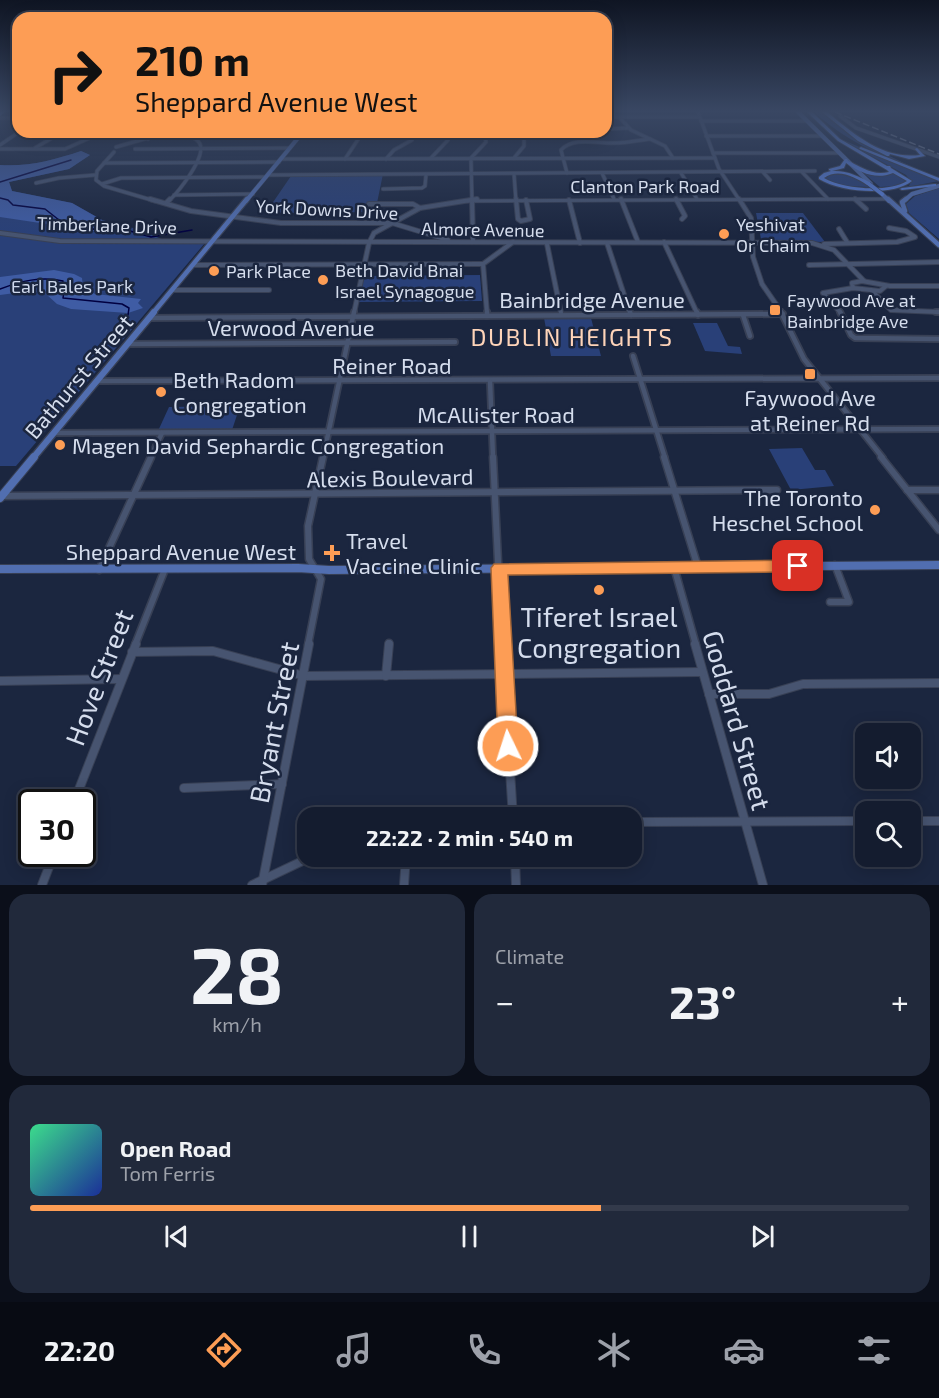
<!DOCTYPE html>
<html lang="en">
<head>
<meta charset="utf-8">
<style>
  :root { --surface:#141c2f; --page:#21293b; --text:#f1f3f6; --muted:#9da1aa; --line:#333a4b; --accent:#fd9d55 }
  body { margin:0; font-family:"Exo 2",sans-serif; background:var(--page); color:var(--text); height:100vh; display:flex; flex-direction:column; font-size:22px; white-space:nowrap }
  * { box-sizing:border-box; margin:0 }
  p { font-size:20px; color:var(--muted) }
  .icon { flex:none; width:33px; height:33px; fill:none; stroke:currentColor; stroke-width:2; stroke-linecap:round; stroke-linejoin:round }
  .map { position:relative; height:885px; overflow:hidden }
  .sheet { display:flex; flex-direction:column; gap:9px; padding:9px; background:#0b0f1a; flex:1 }
  .sheet>* { flex:none }
  .guide { position:absolute; left:12px; top:12px; width:600px; height:126px; border-radius:18px; box-shadow:0 3px 15px #0003,0 0 0 2px var(--line); background:#fd9d55; color:#111; overflow:hidden }
  .buttons { position:absolute; left:855px; top:723px; display:grid; gap:12px }
  .buttons a { display:grid; place-items:center; width:66px; height:66px; border-radius:12px; background:var(--surface); box-shadow:0 3px 15px #0003,0 0 0 2px var(--line); font-size:30px }
  .speed { position:absolute; left:18px; top:789px; display:flex; gap:12px; font-size:30px; font-weight:700; text-align:center }
  .speed>* { display:grid; place-content:center; width:78px; height:78px; border-radius:50%; background:var(--surface); box-shadow:0 3px 15px #0003,0 0 0 2px var(--line); line-height:1 }
  .speed .limit { border:3px solid #111; border-radius:9px; background:#fff; color:#111 }
  .pin { position:absolute; display:grid; place-items:center; width:51px; height:51px; color:#fff; margin:-26px; border-radius:12px; box-shadow:0 3px 9px #0006 }
  .me { position:absolute; width:66px; margin:-33px; rotate:356deg; stroke-linejoin:round; filter:drop-shadow(0 0 4px #0008) }
  .turn { display:flex; align-items:center; gap:21px; height:126px; padding:0 24px; font-size:27px }
  .turn .icon { width:78px; height:78px; stroke-width:2.5 }
  .turn b { display:block; font-size:42px; line-height:51px }
  .big { font-size:45px; font-weight:700; line-height:1.1 }
  .sheet .widget { flex:1; display:flex; flex-direction:column; justify-content:center; gap:9px; min-width:0; padding:0 21px; border-radius:18px; background:var(--page) }
  .sheet .dial { align-items:center; gap:0 }
  .dial b { font-size:78px; line-height:1 }
  .song { display:flex; align-items:center; gap:18px }
  .cover { width:72px; height:72px; border-radius:9px; background:linear-gradient(135deg,hsl(150 70% 55%),hsl(230 70% 35%)) }
  .played { height:6px; border-radius:3px; background:linear-gradient(90deg,var(--accent) 65%,var(--line) 65%) }
  .keys { display:flex; justify-content:space-around; direction:ltr }
  .heat { display:flex; justify-content:space-between; align-items:center; font-size:33px; direction:ltr }
  .sheet .tiles { flex:1; display:grid; gap:9px; grid-template-columns:1fr 1fr }
  .widget:last-child { grid-column:span 2 }
  .trip { position:absolute; left:297px; top:807px; width:345px; height:60px; border-radius:18px; background:var(--surface); box-shadow:0 3px 15px #0003,0 0 0 2px var(--line); font-weight:700; line-height:60px; text-align:center }
  .menu { display:flex; height:96px; justify-content:space-around; align-items:center; background:#080b13; color:var(--muted) }
  .menu .icon { width:42px; height:42px }
  .menu .on { color:var(--accent) }
  .menu b { font-size:27px; color:var(--text) }
  .map>svg:first-child { display:block }
</style>
</head>
<body>
<div class="map">
<svg width="939" height="885" viewBox="0 0 939 885">
  <rect width="100%" height="100%" fill="#1b263f"/>
  <g fill="#294078">
    <path d="M 814,112 L 821,112 L 855,139 L 914,168 C 876,154 844,139 814,112 Z"/>
    <path d="M 836,137 L 939,181 L 897,189 L 909,186 L 911,181 L 906,175 Z"/>
    <path d="M 81,151 L 90,155 L 69,169 L 9,182 L 12,191 L 72,203 L 102,220 L 137,229 L 169,242 L 205,243 L 16,466 L 0,466 L 0,165 C 28,167 54,160 81,151 Z"/>
    <path d="M 861,171 L 878,175 L 894,173 L 907,182 L 898,186 L 880,187 Z"/>
    <path d="M 837,173 L 856,177 L 869,187 L 840,186 L 823,178 L 824,176 Z"/>
    <path d="M 383,174 L 377,203 L 363,204 L 366,206 L 377,205 L 374,212 L 284,213 L 267,211 L 291,176 Z"/>
    <path d="M 939,188 L 939,239 L 909,213 L 906,204 L 915,196 Z"/>
    <path d="M 756,213 L 803,213 L 825,242 L 765,241 L 761,239 Z"/>
    <path d="M 480,275 L 482,301 L 359,302 L 364,276 Z"/>
    <path d="M 544,318 L 591,318 L 601,356 L 551,356 Z"/>
    <path d="M 693,323 L 717,323 L 728,346 L 740,347 L 742,354 L 705,351 Z"/>
    <path d="M 240,406 L 232,430 L 158,431 L 169,407 Z"/>
    <path d="M 802,448 L 815,470 L 825,470 L 834,486 L 791,490 L 769,449 Z"/>
  </g>
  <g fill="#3f5ca4">
    <path d="M 81,151 L 90,155 L 69,169 L 9,182 L 12,191 L 72,203 L 102,220 L 125,226 L 107,233 L 0,217 L 0,165 C 28,167 54,160 81,151 Z"/>
    <path d="M 54,270 L 74,274 L 82,278 L 83,288 L 95,294 L 141,299 L 138,303 L 143,308 L 128,313 L 71,309 L 57,304 L 46,294 L 30,291 L 0,295 L 0,277 Z"/>
  </g>
  <g fill="none" stroke-linecap="round" stroke-linejoin="round">
    <g stroke="#010040" stroke-width="1.5">
      <path d="M 0,182 L 71,160"/>
      <path d="M 0,198 L 8,200 L 13,205 L 45,209 L 59,220 L 97,230 L 123,229 L 151,237 L 192,230"/>
      <path d="M 0,289 C 21,281 41,276 63,281 L 61,289 L 64,292 L 63,298 L 122,304 L 129,308 L 128,315"/>
      <path d="M 130,323 L 132,328"/>
    </g>
    <defs>
      <g id="minor-far4">
        <path d="M 698,112 L 719,169 L 740,201"/>
        <path d="M 840,116 L 856,128 L 939,157"/>
        <path d="M 606,117 L 699,117"/>
        <path d="M 0,118 L 18,118"/>
        <path d="M 620,118 L 631,130 L 665,146 L 673,158"/>
        <path d="M 701,121 L 807,121"/>
        <path d="M 606,129 L 628,128"/>
        <path d="M 139,132 L 148,139"/>
        <path d="M 187,136 L 301,134"/>
        <path d="M 706,136 L 822,136"/>
        <path d="M 0,145 L 19,132"/>
        <path d="M 116,147 L 169,132"/>
        <path d="M 35,148 L 62,132"/>
        <path d="M 0,149 L 65,149 L 103,132"/>
        <path d="M 135,149 L 290,148"/>
        <path d="M 114,152 L 97,171 L 96,180 L 104,186 L 155,201"/>
        <path d="M 713,153 L 838,153"/>
        <path d="M 431,158 L 448,140 L 447,132"/>
        <path d="M 514,158 L 524,146 L 524,136 L 529,132"/>
        <path d="M 282,159 L 715,158"/>
        <path d="M 345,159 L 359,138 L 360,132"/>
        <path d="M 386,159 L 394,150 L 412,140 L 409,132"/>
        <path d="M 104,163 L 279,162"/>
        <path d="M 763,172 L 770,180"/>
        <path d="M 802,172 L 828,199"/>
        <path d="M 567,173 L 561,150 C 573,136 600,144 616,143 C 627,143 639,140 650,139"/>
        <path d="M 602,173 L 614,199"/>
        <path d="M 681,173 L 697,199"/>
        <path d="M 514,174 L 516,201"/>
        <path d="M 268,175 L 815,171"/>
        <path d="M 36,183 L 59,178 L 95,175"/>
        <path d="M 102,184 L 121,178 L 266,177"/>
        <path d="M 383,189 L 422,188 L 425,186 L 426,175"/>
        <path d="M 174,195 L 253,194"/>
        <path d="M 855,199 L 857,201"/>
        <path d="M 169,201 C 178,192 206,158 200,144 C 196,136 183,134 175,132"/>
        <path d="M 467,201 L 887,199"/>
        <path d="M 472,201 L 471,158 L 486,142 L 484,132"/>
      </g>
      <g id="minor-far3">
        <path d="M 150,199 L 191,211 L 281,223 L 392,223 L 448,240"/>
        <path d="M 472,199 L 473,241"/>
        <path d="M 516,199 L 518,219 L 521,221 L 530,219 L 526,200"/>
        <path d="M 621,199 L 638,242"/>
        <path d="M 676,199 L 685,216 L 682,219"/>
        <path d="M 739,199 L 751,218 L 753,257 L 762,284 L 782,313"/>
        <path d="M 855,199 L 866,209"/>
        <path d="M 569,200 L 580,243"/>
        <path d="M 166,203 L 170,199"/>
        <path d="M 369,204 L 413,204 L 420,208 L 477,199"/>
        <path d="M 839,229 L 847,242"/>
        <path d="M 0,233 L 60,241 L 812,243 L 834,250 L 864,281"/>
        <path d="M 664,242 L 697,313"/>
        <path d="M 607,243 L 630,313"/>
        <path d="M 547,244 L 561,313"/>
        <path d="M 824,244 L 897,242 L 915,237 L 906,231 L 889,228"/>
        <path d="M 483,264 L 487,313"/>
        <path d="M 483,264 L 513,242"/>
        <path d="M 194,265 L 483,264"/>
        <path d="M 809,265 L 939,262"/>
        <path d="M 853,288 L 852,283 L 862,281 L 890,286 L 939,286"/>
        <path d="M 173,290 L 269,290"/>
        <path d="M 872,291 L 891,310 L 939,312"/>
        <path d="M 354,313 L 369,243 L 374,233 L 420,208"/>
        <path d="M 841,313 L 823,293 L 853,288 L 880,291 L 886,286"/>
      </g>
      <g id="minor-far2">
        <path d="M 487,312 L 487,316"/>
        <path d="M 630,312 L 631,315"/>
        <path d="M 697,312 L 698,315"/>
        <path d="M 781,312 L 804,359 L 883,458"/>
        <path d="M 840,312 L 851,335 L 855,338 L 939,339"/>
        <path d="M 936,312 L 939,312"/>
        <path d="M 743,315 L 750,336"/>
        <path d="M 150,318 L 783,314"/>
        <path d="M 128,344 L 455,342"/>
        <path d="M 633,356 L 665,458"/>
        <path d="M 98,381 L 939,378"/>
        <path d="M 490,381 L 493,458"/>
        <path d="M 54,433 L 939,429"/>
        <path d="M 150,458 L 162,433"/>
        <path d="M 323,458 L 354,312"/>
      </g>
      <g id="minor-far1">
        <path d="M 493,457 L 502,645"/>
        <path d="M 664,457 L 698,567"/>
        <path d="M 881,457 L 939,530"/>
        <path d="M 907,490 L 939,490"/>
        <path d="M 2,496 L 777,490"/>
        <path d="M 674,567 L 696,645"/>
        <path d="M 99,570 L 151,457"/>
        <path d="M 830,602 L 849,602 L 835,565"/>
        <path d="M 135,645 L 165,569"/>
        <path d="M 308,645 L 321,579 L 309,559 L 308,526 L 323,457"/>
        <path d="M 389,645 L 389,643"/>
      </g>
      <g id="minor">
        <path d="M 502,644 L 513,818"/>
        <path d="M 695,644 L 763,885"/>
        <path d="M 132,652 L 213,651 L 304,676 L 702,672"/>
        <path d="M 386,676 L 389,644"/>
        <path d="M 0,681 L 121,679"/>
        <path d="M 709,694 L 769,694 L 803,684 L 939,683"/>
        <path d="M 184,788 L 282,784"/>
        <path d="M 74,802 L 136,644"/>
        <path d="M 910,821 L 939,821"/>
        <path d="M 632,822 L 866,821"/>
        <path d="M 515,856 L 516,885"/>
        <path d="M 42,885 L 54,854"/>
        <path d="M 252,885 L 313,856"/>
        <path d="M 262,885 L 309,644"/>
        <path d="M 404,885 L 406,856"/>
      </g>
      <g id="major-far3">
        <path d="M 798,112 L 871,184"/>
        <path d="M 882,194 L 889,201"/>
        <path d="M 246,201 L 303,132"/>
        <path d="M 904,201 L 912,194 L 939,186"/>
      </g>
      <g id="major-far2">
        <path d="M 888,199 L 939,245"/>
        <path d="M 905,211 L 902,202 L 906,199"/>
        <path d="M 153,313 L 247,199"/>
      </g>
      <path id="major-far1" d="M 33,458 L 154,312"/>
      <g id="major">
        <path d="M 0,498 L 34,457"/>
        <path d="M 0,569 L 298,568 L 329,570 L 939,565"/>
      </g>
      <g id="highway">
        <path d="M 0,112 L 4,112 L 0,116 Z"/>
        <path d="M 807,112 L 812,112 L 840,139 L 887,166 L 890,166 L 891,168 L 912,181 C 892,197 840,192 819,179 L 819,177 L 824,173 L 831,171 L 829,170 L 829,169 L 840,166 L 845,159 L 847,159 L 848,161 C 862,167 872,176 889,172 L 887,170 L 838,141 ZM 846,163 C 861,173 876,180 893,173 L 907,181 C 889,193 842,189 824,178 C 838,168 855,177 867,185 L 871,185 L 871,183 C 859,176 846,170 832,171 L 844,168 Z"/>
        <path d="M 822,112 L 827,112 C 854,134 883,160 920,155 L 915,149 L 917,148 L 925,156 L 909,159 L 890,154 L 889,156 L 887,156 L 858,141 Z"/>
        <path d="M 861,147 L 939,178 L 939,181 L 860,149 L 859,148 Z"/>
        <path d="M 934,184 L 936,184 L 936,186 L 902,190 L 900,189 L 902,188 Z"/>
      </g>
    </defs>
    <use href="#minor-far4" stroke="#384055" stroke-width="4.5"/>
    <use href="#minor-far3" stroke="#384055" stroke-width="6"/>
    <use href="#minor-far2" stroke="#384055" stroke-width="8"/>
    <use href="#minor-far1" stroke="#384055" stroke-width="9"/>
    <use href="#minor" stroke="#384055" stroke-width="10"/>
    <use href="#major-far3" stroke="#384055" stroke-width="5"/>
    <use href="#major-far2" stroke="#384055" stroke-width="7"/>
    <use href="#major-far1" stroke="#384055" stroke-width="9"/>
    <use href="#major" stroke="#384055" stroke-width="10"/>
    <use href="#highway" stroke="#384055" stroke-width="2"/>
    <use href="#minor-far4" stroke="#475470" stroke-width="3"/>
    <use href="#minor-far3" stroke="#475470" stroke-width="4"/>
    <use href="#minor-far2" stroke="#475470" stroke-width="4.5"/>
    <use href="#minor-far1" stroke="#475470" stroke-width="6"/>
    <use href="#minor" stroke="#475470" stroke-width="8"/>
    <use href="#major-far3" stroke="#516eb0" stroke-width="4"/>
    <use href="#major-far2" stroke="#516eb0" stroke-width="4.5"/>
    <use href="#major-far1" stroke="#516eb0" stroke-width="6"/>
    <use href="#major" stroke="#516eb0" stroke-width="8"/>
    <use href="#highway" fill="#587fdb" fill-rule="evenodd"/>
    <path stroke="#727b90" stroke-width="1.5" stroke-dasharray="7 3" stroke-linecap="butt" d="M 835,112 L 939,154"/>
    <defs>
      <path id="highway-bridge" d="M 869,184 L 882,194"/>
    </defs>
    <use href="#highway-bridge" stroke="#384055" stroke-width="5" stroke-linecap="butt"/>
    <use href="#highway-bridge" stroke="#587fdb" stroke-width="4"/>
  </g>
  <linearGradient id="sky" x2="0" y2="1"><stop stop-color="#0f1523"/><stop offset="0.47" stop-color="#394763"/><stop offset="1" stop-color="#394763" stop-opacity="0"/></linearGradient>
  <rect width="939" height="236" fill="url(#sky)"/>
  <path fill="#fd9d55" stroke="#a46637" stroke-width="1.5" d="M 798,560 L 803,561 L 806,566 L 803,570 L 798,572 L 508,575 L 518,746 L 515,753 L 508,756 L 501,753 L 498,746 L 491,568 L 494,564 Z"/>
  <g fill="#fd9d55" stroke="#1b263f" stroke-width="2">
    <circle cx="724" cy="234" r="6"/>
    <circle cx="214" cy="271" r="6"/>
    <circle cx="323" cy="280" r="6"/>
    <rect x="769" y="304" width="12" height="12" rx="3"/>
    <rect x="804" y="368" width="12" height="12" rx="3"/>
    <circle cx="161" cy="392" r="6"/>
    <circle cx="60" cy="445" r="6"/>
    <circle cx="875" cy="510" r="6"/>
    <path d="M329 544h6v6h6v6h-6v6h-6v-6h-6v-6h6z"/>
    <circle cx="599" cy="590" r="6"/>
  </g>
  <g text-anchor="middle" dominant-baseline="central" stroke-width="5" stroke-linejoin="round" paint-order="stroke">
    <g font-size="18" fill="#d5dded" stroke="#1b263f">
      <text x="645" y="186">Clanton Park Road</text>
      <text transform="translate(327 209) rotate(3)">York Downs Drive</text>
      <text transform="translate(107 225) rotate(2)">Timberlane Drive</text>
      <text transform="translate(483 229) rotate(1)">Almore Avenue</text>
    </g>
    <g font-size="18" fill="#d5dded" stroke="#1b263f" text-anchor="start">
      <text x="736" y="224">Yeshivat<tspan x="736" dy="21">Or Chaim</tspan></text>
      <text x="335" y="270">Beth David Bnai<tspan x="335" dy="21">Israel Synagogue</tspan></text>
      <text x="226" y="271">Park Place</text>
      <text x="787" y="300">Faywood Ave at<tspan x="787" dy="21">Bainbridge Ave</tspan></text>
    </g>
    <g font-size="18" fill="#ced8ec" stroke="#1b263f">
      <text x="72" y="286">Earl Bales Park</text>
    </g>
    <g font-size="22" fill="#d5dded" stroke="#1b263f">
      <text x="592" y="299">Bainbridge Avenue</text>
      <text x="291" y="327">Verwood Avenue</text>
      <text x="392" y="365">Reiner Road</text>
      <text transform="translate(78 376) rotate(-50)">Bathurst Street</text>
      <text x="496" y="414">McAllister Road</text>
      <text transform="translate(390 477) rotate(-1)">Alexis Boulevard</text>
      <text x="181" y="551">Sheppard Avenue West</text>
    </g>
    <g font-size="22" fill="#d5dded" stroke="#1b263f" text-anchor="start">
      <text x="173" y="379">Beth Radom<tspan x="173" dy="25">Congregation</tspan></text>
      <text x="810" y="397" text-anchor="middle">Faywood Ave<tspan x="810" dy="25">at Reiner Rd</tspan></text>
      <text x="72" y="445">Magen David Sephardic Congregation</text>
      <text x="863" y="497" text-anchor="end">The Toronto<tspan x="863" dy="25">Heschel School</tspan></text>
      <text x="346" y="540">Travel<tspan x="346" dy="25">Vaccine Clinic</tspan></text>
    </g>
    <g font-size="24" letter-spacing="1.5" fill="#fed4b9" stroke="#1b263f">
      <text x="572" y="336">DUBLIN HEIGHTS</text>
    </g>
    <g font-size="27" fill="#d5dded" stroke="#1b263f">
      <text x="599" y="616">Tiferet Israel<tspan x="599" dy="31">Congregation</tspan></text>
    </g>
    <g font-size="27" fill="#d5dded" stroke="#1b263f">
      <text transform="translate(98 677) rotate(-69)">Hove Street</text>
      <text transform="translate(738 720) rotate(74)">Goddard Street</text>
      <text transform="translate(273 722) rotate(-79)">Bryant Street</text>
    </g>
  </g>
</svg>
<div class="buttons">
<a><svg class="icon" aria-label="sound" viewBox="0 0 24 24"><path d="M4 9h4l5-4v14l-5-4H4zM17 9q2 3 0 6"/></svg></a>
<a><svg class="icon" aria-label="search" viewBox="0 0 24 24"><circle cx="10" cy="10" r="6"/><path d="M15 15l6 6"/></svg></a>
</div>
<div class="speed"><div class="limit">30</div></div>
<div class="pin" style="left:798px;top:566px;background:#d93025"><svg class="icon" aria-label="arrive" viewBox="0 0 24 24"><path d="M6 21V4h12l-3 4 3 4H6"/></svg></div>
<svg class="me" style="left:508px;top:746px" viewBox="-20 -20 40 40"><circle r="17" fill="#fd9d55" stroke="#fff" stroke-width="3"/><path d="M0-11L8 9 0 5-8 9z" fill="#fff"/></svg>
<div class="trip">22:22 · 2 min · 540 m</div>
<div class="guide">
<div class="turn"><svg class="icon" aria-label="right" viewBox="0 0 24 24"><path d="M7 20v-9h11M14 6l5 5-5 5"/></svg><div><b>210 m</b>Sheppard Avenue West</div></div>
</div>
</div>
<section class="sheet">
<div class="tiles">
<div class="widget dial"><b>28</b><p>km/h</p></div>
<div class="widget"><p>Climate</p>
<div class="heat"><a>−</a><b class="big">23°</b><a>+</a></div>
</div>
<div class="widget">
<div class="song"><i class="cover"></i><div><b>Open Road</b><p>Tom Ferris</p></div></div>
<div class="played"></div>
<div class="keys"><svg class="icon" aria-label="previous" viewBox="0 0 24 24"><path d="M18 5L8 12l10 7zM5 5v14"/></svg><svg class="icon" aria-label="pause" viewBox="0 0 24 24"><path d="M8 5v14M16 5v14"/></svg><svg class="icon" aria-label="next" viewBox="0 0 24 24"><path d="M6 5l10 7-10 7zM19 5v14"/></svg></div>
</div>
</div>
</section>
<nav class="menu">
<b>22:20</b>
<svg class="icon on" aria-label="directions" viewBox="0 0 24 24"><path d="M12 3l9 9-9 9-9-9zM9 14v-3h6M13 9l2 2-2 2"/></svg>
<svg class="icon" aria-label="music" viewBox="0 0 24 24"><path d="M9 18V5l10-2v13"/><circle cx="6" cy="18" r="3"/><circle cx="16" cy="16" r="3"/></svg>
<svg class="icon" aria-label="phone" viewBox="0 0 24 24"><path d="M5 4h4l2 5-3 2q2 4 5 5l2-3 5 2v4C11 20 4 13 5 4z"/></svg>
<svg class="icon" aria-label="climate" viewBox="0 0 24 24"><path d="M12 3v18M4 7l16 10M4 17L20 7"/></svg>
<svg class="icon" aria-label="car" viewBox="0 0 24 24"><path d="M5 17H2v-5l4-1 3-4h7l3 4 3 1v5h-3M9 17h6M6 11h13"/><circle cx="7" cy="17" r="2"/><circle cx="17" cy="17" r="2"/></svg>
<svg class="icon" aria-label="filters" viewBox="0 0 24 24"><path d="M4 7h16M4 17h16"/><circle cx="9" cy="7" r="2"/><circle cx="15" cy="17" r="2"/></svg>
</nav>
</body>
</html>
